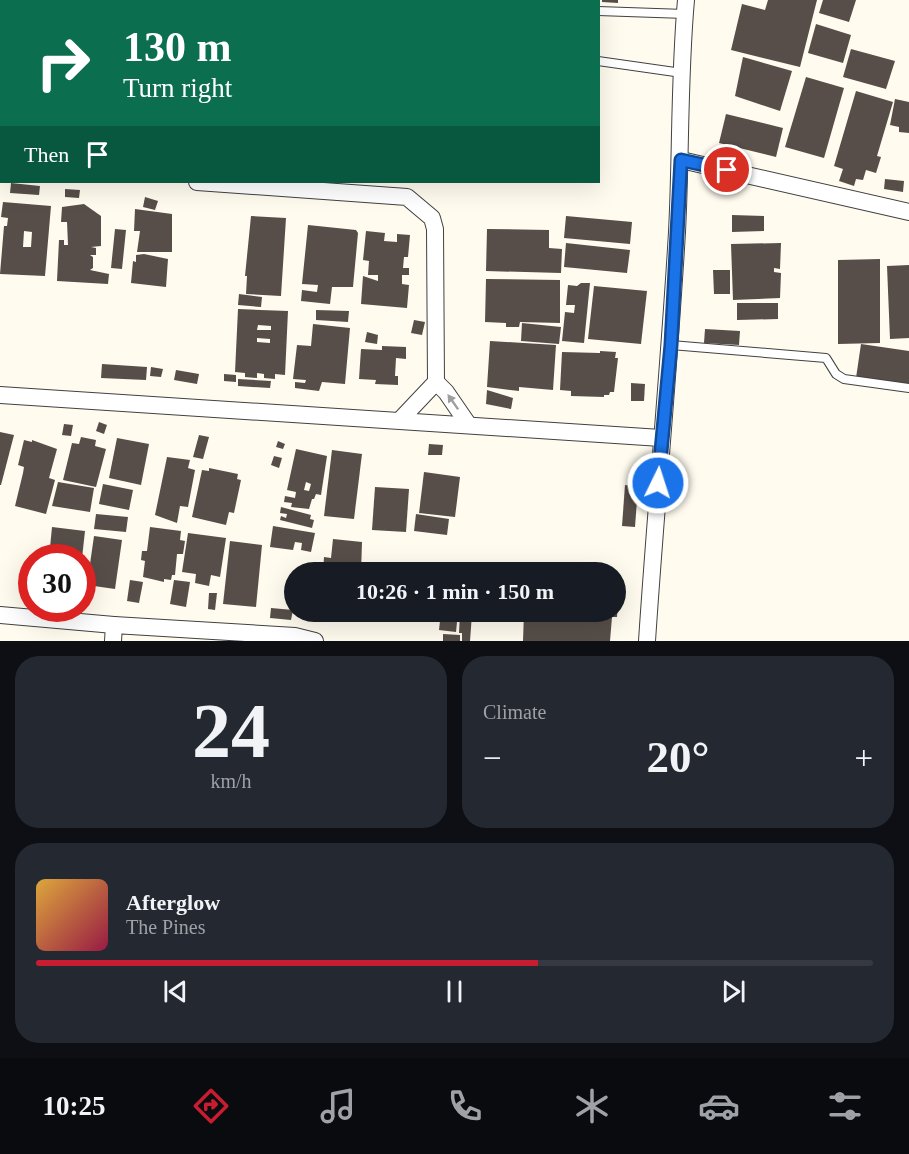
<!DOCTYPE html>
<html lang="en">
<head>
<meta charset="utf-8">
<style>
  :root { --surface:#171b24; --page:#242831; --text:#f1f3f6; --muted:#9ea1a6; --line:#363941; --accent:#c81c31 }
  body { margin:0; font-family:"Times New Roman",serif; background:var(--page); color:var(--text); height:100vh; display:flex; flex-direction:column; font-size:22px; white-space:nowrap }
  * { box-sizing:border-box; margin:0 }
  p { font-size:20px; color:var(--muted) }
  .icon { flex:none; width:33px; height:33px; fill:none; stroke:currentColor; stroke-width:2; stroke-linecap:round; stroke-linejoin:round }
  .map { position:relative; height:641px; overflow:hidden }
  .details { display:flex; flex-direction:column; gap:15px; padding:15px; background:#0d0f14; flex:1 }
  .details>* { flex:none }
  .hud { position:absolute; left:0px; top:0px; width:600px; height:183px; box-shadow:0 6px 24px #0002; background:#0b6e4f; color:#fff; overflow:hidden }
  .speed { position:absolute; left:18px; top:544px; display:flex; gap:12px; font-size:30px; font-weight:700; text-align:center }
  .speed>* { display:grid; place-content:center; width:78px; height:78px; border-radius:50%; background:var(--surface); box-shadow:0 6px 24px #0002; line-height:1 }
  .speed .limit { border:9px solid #d22; background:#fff; color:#111 }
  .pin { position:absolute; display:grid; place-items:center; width:51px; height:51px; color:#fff; margin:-26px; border:3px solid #fff; border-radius:50%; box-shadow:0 2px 6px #0007 }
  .me { position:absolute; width:66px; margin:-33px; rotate:4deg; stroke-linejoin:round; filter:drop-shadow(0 0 4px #0008) }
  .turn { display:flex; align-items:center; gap:21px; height:126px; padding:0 24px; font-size:27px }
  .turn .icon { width:78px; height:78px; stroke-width:2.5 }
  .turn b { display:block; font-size:42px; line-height:51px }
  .then { display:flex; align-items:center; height:57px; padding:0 24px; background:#0003; gap:12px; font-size:22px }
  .big { font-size:45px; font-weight:600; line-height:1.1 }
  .details .widget { flex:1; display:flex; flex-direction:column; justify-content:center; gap:9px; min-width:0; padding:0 21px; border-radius:24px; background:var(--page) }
  .details .dial { align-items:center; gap:0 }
  .dial b { font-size:78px; line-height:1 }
  .song { display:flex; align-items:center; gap:18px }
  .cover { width:72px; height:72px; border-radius:9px; background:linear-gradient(135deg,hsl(40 70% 55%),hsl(340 70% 35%)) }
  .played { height:6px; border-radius:3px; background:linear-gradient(90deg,var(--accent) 60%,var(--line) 60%) }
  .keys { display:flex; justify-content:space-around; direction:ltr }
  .heat { display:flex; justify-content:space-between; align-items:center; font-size:33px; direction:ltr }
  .details .tiles { flex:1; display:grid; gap:15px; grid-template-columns:1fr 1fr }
  .widget:last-child { grid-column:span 2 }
  .trip { position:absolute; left:284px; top:562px; width:342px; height:60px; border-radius:30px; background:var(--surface); box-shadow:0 6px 24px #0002; font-weight:600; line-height:60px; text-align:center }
  .tab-bar { display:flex; height:96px; justify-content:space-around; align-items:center; background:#090b0e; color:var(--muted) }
  .tab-bar .icon { width:42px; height:42px }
  .tab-bar .selected { color:var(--accent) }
  .tab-bar b { font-size:27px; color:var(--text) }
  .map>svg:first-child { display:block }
</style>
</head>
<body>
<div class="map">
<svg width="909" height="641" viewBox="0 0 909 641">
  <rect width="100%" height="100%" fill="#fffbef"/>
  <g fill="#574e49" fill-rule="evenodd">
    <path d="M 602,0 L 618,0 L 618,3 L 602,2 Z"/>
    <path d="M 768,0 L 817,0 L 800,67 L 731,50 L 742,4 L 765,10 Z"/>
    <path d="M 823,0 L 856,0 L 849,22 L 819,13 Z"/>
    <path d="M 816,24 L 851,35 L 843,63 L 808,53 Z"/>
    <path d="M 851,49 L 895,61 L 886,89 L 843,77 Z"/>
    <path d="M 743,57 L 792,71 L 780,111 L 735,96 Z"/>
    <path d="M 806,77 L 844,88 L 824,158 L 785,147 Z"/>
    <path d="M 856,91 L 893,102 L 877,156 L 881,157 L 876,173 L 866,170 L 863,180 L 856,179 L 854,186 L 839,181 L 843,169 L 834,166 Z"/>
    <path d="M 895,99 L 909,102 L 909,133 L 899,132 L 899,127 L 890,125 Z"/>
    <path d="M 726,114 L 783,128 L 776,157 L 719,143 Z"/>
    <path d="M 885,179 L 904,181 L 903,192 L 884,189 Z"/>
    <path d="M 11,183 L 40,186 L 39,195 L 10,193 Z"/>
    <path d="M 65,189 L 80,190 L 79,198 L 65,197 Z"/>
    <path d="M 145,197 L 158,201 L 155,210 L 143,207 Z"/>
    <path d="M 3,202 L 51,206 L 45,276 L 0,274 L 4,226 L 7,226 L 8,218 L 1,217 ZM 24,231 L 32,232 L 31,247 L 23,247 Z"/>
    <path d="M 84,204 L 101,216 L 101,246 L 91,247 L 96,248 L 96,255 L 90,255 L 93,257 L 93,268 L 90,270 L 109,274 L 108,284 L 57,281 L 59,240 L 64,240 L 64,245 L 68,245 L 67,222 L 61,222 L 62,207 Z"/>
    <path d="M 135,209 L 172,214 L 172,252 L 137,252 L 140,231 L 134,231 Z"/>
    <path d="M 732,215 L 764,216 L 764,231 L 732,232 Z"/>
    <path d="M 251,216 L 286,218 L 281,296 L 246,294 L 247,276 L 245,276 Z"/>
    <path d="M 566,216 L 632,222 L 630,244 L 564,238 Z"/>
    <path d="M 308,225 L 356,230 L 358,233 L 353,287 L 332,287 L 330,304 L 301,301 L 302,290 L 317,292 L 318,285 L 302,284 Z"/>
    <path d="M 115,229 L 126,230 L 122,269 L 111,268 Z"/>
    <path d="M 487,229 L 549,230 L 549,248 L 562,249 L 561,273 L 486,271 Z"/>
    <path d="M 366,231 L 385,233 L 384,241 L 397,242 L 397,234 L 410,235 L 408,257 L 404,257 L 403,268 L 409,268 L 409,275 L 402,275 L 402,284 L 409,285 L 407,308 L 361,304 L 363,276 L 378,281 L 378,275 L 368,275 L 369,261 L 363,260 Z"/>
    <path d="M 566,243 L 630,250 L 627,273 L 564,267 Z"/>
    <path d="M 781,243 L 780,269 L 774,268 L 774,272 L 781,273 L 780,298 L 733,300 L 731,244 Z"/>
    <path d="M 144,254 L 168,259 L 166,287 L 131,283 L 133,261 L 136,262 L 136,255 Z"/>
    <path d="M 880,259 L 880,343 L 838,344 L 838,260 Z"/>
    <path d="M 909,265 L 909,338 L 890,339 L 887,266 Z"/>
    <path d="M 713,270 L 730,270 L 730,294 L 714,294 Z"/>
    <path d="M 486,279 L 560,280 L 560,323 L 520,322 L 519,327 L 506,327 L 506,323 L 485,322 Z"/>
    <path d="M 581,283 L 590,283 L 584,343 L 562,341 L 565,312 L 574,313 L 575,305 L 566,305 L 568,285 L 577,286 Z"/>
    <path d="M 594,286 L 647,291 L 641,344 L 588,339 Z"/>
    <path d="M 239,294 L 262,297 L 261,307 L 238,305 Z"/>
    <path d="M 737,303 L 778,303 L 778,319 L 737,320 Z"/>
    <path d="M 238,309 L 288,311 L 285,375 L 275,374 L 275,379 L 264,378 L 264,374 L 257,373 L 257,378 L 245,377 L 245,373 L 235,372 ZM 258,325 L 271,326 L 271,330 L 257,330 ZM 257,338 L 270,339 L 270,343 L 257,342 Z"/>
    <path d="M 316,310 L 349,311 L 348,322 L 316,320 Z"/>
    <path d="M 414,320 L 425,322 L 422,335 L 411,333 Z"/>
    <path d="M 522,323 L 561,327 L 559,344 L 521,341 Z"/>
    <path d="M 313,324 L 350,328 L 345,384 L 322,382 L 319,391 L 295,388 L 295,382 L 305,383 L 306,380 L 293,379 L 297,345 L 311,346 Z"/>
    <path d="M 705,329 L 740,331 L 739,345 L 704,343 Z"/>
    <path d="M 367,332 L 378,335 L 377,344 L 365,342 Z"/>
    <path d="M 490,341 L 556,345 L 553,390 L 519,387 L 519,391 L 487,387 Z"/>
    <path d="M 861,344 L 909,351 L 909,386 L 856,378 Z"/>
    <path d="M 382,346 L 406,347 L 406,359 L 396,358 L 395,376 L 398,376 L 398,385 L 375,384 L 376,380 L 359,379 L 361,349 L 382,350 Z"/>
    <path d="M 600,351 L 616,352 L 615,358 L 618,358 L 614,392 L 610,392 L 609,395 L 604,395 L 604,397 L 571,396 L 571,391 L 560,390 L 562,352 L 600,353 Z"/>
    <path d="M 102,364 L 147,367 L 146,380 L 101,378 Z"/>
    <path d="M 151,367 L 163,369 L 161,377 L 150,376 Z"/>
    <path d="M 176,370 L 199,374 L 197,384 L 174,380 Z"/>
    <path d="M 224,374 L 236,375 L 236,382 L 224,381 Z"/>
    <path d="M 238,379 L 271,381 L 270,388 L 238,386 Z"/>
    <path d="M 631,383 L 645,384 L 644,401 L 631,401 Z"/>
    <path d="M 487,390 L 513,398 L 511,409 L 486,404 Z"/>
    <path d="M 99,422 L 107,425 L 104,434 L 96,431 Z"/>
    <path d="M 64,424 L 73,425 L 71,436 L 62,435 Z"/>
    <path d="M 0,432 L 14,435 L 1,485 L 0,485 Z"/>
    <path d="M 199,435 L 209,437 L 203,459 L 193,457 Z"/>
    <path d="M 81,437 L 96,440 L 95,446 L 106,449 L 96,487 L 63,480 L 72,443 L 79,444 Z"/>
    <path d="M 117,438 L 149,444 L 141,485 L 109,478 Z"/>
    <path d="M 24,440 L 32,442 L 32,440 L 57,449 L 49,478 L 55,480 L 46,514 L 15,506 L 23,473 L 24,467 L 18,465 Z"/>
    <path d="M 278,441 L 285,444 L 283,449 L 276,447 Z"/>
    <path d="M 429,444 L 443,445 L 442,455 L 428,455 Z"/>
    <path d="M 296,449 L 327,456 L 321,495 L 316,494 L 314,499 L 312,499 L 309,509 L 291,507 L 292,503 L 284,502 L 285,496 L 295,498 L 296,492 L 287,490 ZM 306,482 L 311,484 L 309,491 L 304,490 Z"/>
    <path d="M 332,450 L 362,454 L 354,519 L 324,516 Z"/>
    <path d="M 274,456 L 282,458 L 279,468 L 271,465 Z"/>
    <path d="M 167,457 L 190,460 L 188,468 L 195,470 L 188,507 L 180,506 L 177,523 L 155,515 Z"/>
    <path d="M 209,468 L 238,474 L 237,479 L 241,480 L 234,513 L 229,512 L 226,525 L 192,517 L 202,470 L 209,471 Z"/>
    <path d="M 424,472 L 460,477 L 455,517 L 419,513 Z"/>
    <path d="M 58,482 L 94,488 L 90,512 L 52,506 Z"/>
    <path d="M 103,484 L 133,490 L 129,510 L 99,504 Z"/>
    <path d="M 625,485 L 638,487 L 635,527 L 622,526 Z"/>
    <path d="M 375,487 L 409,489 L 406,532 L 372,530 Z"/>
    <path d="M 281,507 L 311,515 L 310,519 L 314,520 L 312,528 L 280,520 L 281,516 L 286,518 L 287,514 L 280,513 Z"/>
    <path d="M 96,514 L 128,517 L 126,532 L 94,529 Z"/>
    <path d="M 416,514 L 449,519 L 447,535 L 414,531 Z"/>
    <path d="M 273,526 L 315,533 L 311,552 L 301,550 L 302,543 L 295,542 L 293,550 L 270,547 Z"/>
    <path d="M 52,527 L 85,531 L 82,558 L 49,558 Z"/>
    <path d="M 150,527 L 181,531 L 180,540 L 185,541 L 183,554 L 177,554 L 175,575 L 172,575 L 171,580 L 164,579 L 164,582 L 143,577 L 145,561 L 141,560 L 142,551 L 147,551 Z"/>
    <path d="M 188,533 L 226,538 L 220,577 L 211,575 L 209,586 L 195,583 L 196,574 L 182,572 Z"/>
    <path d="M 94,536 L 122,540 L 115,589 L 87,585 Z"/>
    <path d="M 333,539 L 362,542 L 361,573 L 323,573 L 324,557 L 331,558 Z"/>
    <path d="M 230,541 L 262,545 L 256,607 L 223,604 Z"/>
    <path d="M 500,562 L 517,563 L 517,573 L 499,573 Z"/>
    <path d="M 130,580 L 143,582 L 139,603 L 127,601 Z"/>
    <path d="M 174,580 L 190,582 L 186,607 L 170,604 Z"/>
    <path d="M 209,593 L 217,593 L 215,610 L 208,609 Z"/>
    <path d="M 615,600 L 618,600 L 617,617 L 612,617 L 610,641 L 523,641 L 524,612 L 615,612 Z"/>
    <path d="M 271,608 L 293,610 L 291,620 L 270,618 Z"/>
    <path d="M 318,612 L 350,612 L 350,620 L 318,617 Z"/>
    <path d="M 441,612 L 458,612 L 456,632 L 439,630 Z"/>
    <path d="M 460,613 L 472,614 L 470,641 L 462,641 L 462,633 L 459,633 Z"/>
    <path d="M 443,634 L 460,635 L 460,641 L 443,641 Z"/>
  </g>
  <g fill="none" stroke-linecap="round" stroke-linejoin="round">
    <defs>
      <g id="lane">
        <path d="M 598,11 L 685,14"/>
        <path d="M 598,61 L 682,73"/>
        <path d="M 671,345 L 826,358 L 836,374 L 844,379 L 909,388"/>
      </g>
      <g id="street">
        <path d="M 681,160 L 909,212"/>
        <path d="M 0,167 L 2,167"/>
        <path d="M 197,182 L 407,197 L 432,218 L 435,229 L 436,382 L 401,419"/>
        <path d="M 436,382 L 446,392 L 468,424"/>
        <path d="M 0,395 L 661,438"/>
        <path d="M 0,615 L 114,625"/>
        <path d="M 113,641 L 114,625 L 295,636 L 315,641"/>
        <path d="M 647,641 C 656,505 669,369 677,232 C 681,155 679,77 686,0"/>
      </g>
    </defs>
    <use href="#lane" stroke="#414141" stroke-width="10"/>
    <use href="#street" stroke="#414141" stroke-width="18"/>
    <use href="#lane" stroke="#fff" stroke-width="8"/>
    <use href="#street" stroke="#fff" stroke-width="16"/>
  </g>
  <defs><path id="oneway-solid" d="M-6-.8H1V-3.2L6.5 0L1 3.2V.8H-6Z" transform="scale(1.5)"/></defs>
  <use fill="#9f9f9f" href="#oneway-solid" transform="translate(453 402) rotate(-125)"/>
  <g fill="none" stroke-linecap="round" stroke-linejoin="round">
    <defs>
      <path id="route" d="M 658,483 L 671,345 L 681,160 L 727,170"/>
    </defs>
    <use href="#route" stroke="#114b97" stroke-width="15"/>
    <use href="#route" stroke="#1a73e8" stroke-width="10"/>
  </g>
</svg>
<div class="speed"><div class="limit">30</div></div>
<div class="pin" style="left:727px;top:170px;background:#d93025"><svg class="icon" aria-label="arrive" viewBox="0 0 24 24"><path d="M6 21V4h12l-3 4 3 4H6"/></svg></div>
<svg class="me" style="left:658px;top:483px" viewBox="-20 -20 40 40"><circle r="17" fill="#1a73e8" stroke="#fff" stroke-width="3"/><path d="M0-11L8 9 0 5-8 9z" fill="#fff"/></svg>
<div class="trip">10:26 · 1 min · 150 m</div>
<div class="hud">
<div class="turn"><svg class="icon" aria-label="right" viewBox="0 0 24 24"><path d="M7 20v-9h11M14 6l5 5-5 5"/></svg><div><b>130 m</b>Turn right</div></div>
<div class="then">Then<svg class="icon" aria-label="arrive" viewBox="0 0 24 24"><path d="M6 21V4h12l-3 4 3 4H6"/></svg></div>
</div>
</div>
<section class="details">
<div class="tiles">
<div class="widget dial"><b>24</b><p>km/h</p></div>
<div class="widget"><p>Climate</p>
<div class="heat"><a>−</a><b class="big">20°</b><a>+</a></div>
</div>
<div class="widget">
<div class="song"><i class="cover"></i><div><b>Afterglow</b><p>The Pines</p></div></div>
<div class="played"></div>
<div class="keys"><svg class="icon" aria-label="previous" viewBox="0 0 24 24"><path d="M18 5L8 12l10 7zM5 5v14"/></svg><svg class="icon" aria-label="pause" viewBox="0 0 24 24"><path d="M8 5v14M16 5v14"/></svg><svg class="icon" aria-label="next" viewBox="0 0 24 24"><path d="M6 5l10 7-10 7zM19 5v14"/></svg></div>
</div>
</div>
</section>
<nav class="tab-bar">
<b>10:25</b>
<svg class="icon selected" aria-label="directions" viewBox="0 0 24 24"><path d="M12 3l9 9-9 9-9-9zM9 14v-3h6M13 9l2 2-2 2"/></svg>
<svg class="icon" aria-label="music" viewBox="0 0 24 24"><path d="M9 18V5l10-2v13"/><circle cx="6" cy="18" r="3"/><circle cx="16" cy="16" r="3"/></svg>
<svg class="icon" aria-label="phone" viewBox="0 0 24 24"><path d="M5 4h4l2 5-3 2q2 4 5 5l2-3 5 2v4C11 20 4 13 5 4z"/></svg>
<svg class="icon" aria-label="climate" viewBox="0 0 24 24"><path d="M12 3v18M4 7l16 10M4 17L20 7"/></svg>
<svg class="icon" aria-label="car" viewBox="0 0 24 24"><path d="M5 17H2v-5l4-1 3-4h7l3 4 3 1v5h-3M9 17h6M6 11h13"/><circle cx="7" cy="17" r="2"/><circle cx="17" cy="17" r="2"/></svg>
<svg class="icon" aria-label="filters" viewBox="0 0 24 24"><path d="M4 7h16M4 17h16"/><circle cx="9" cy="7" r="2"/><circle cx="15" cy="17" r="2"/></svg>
</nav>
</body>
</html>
